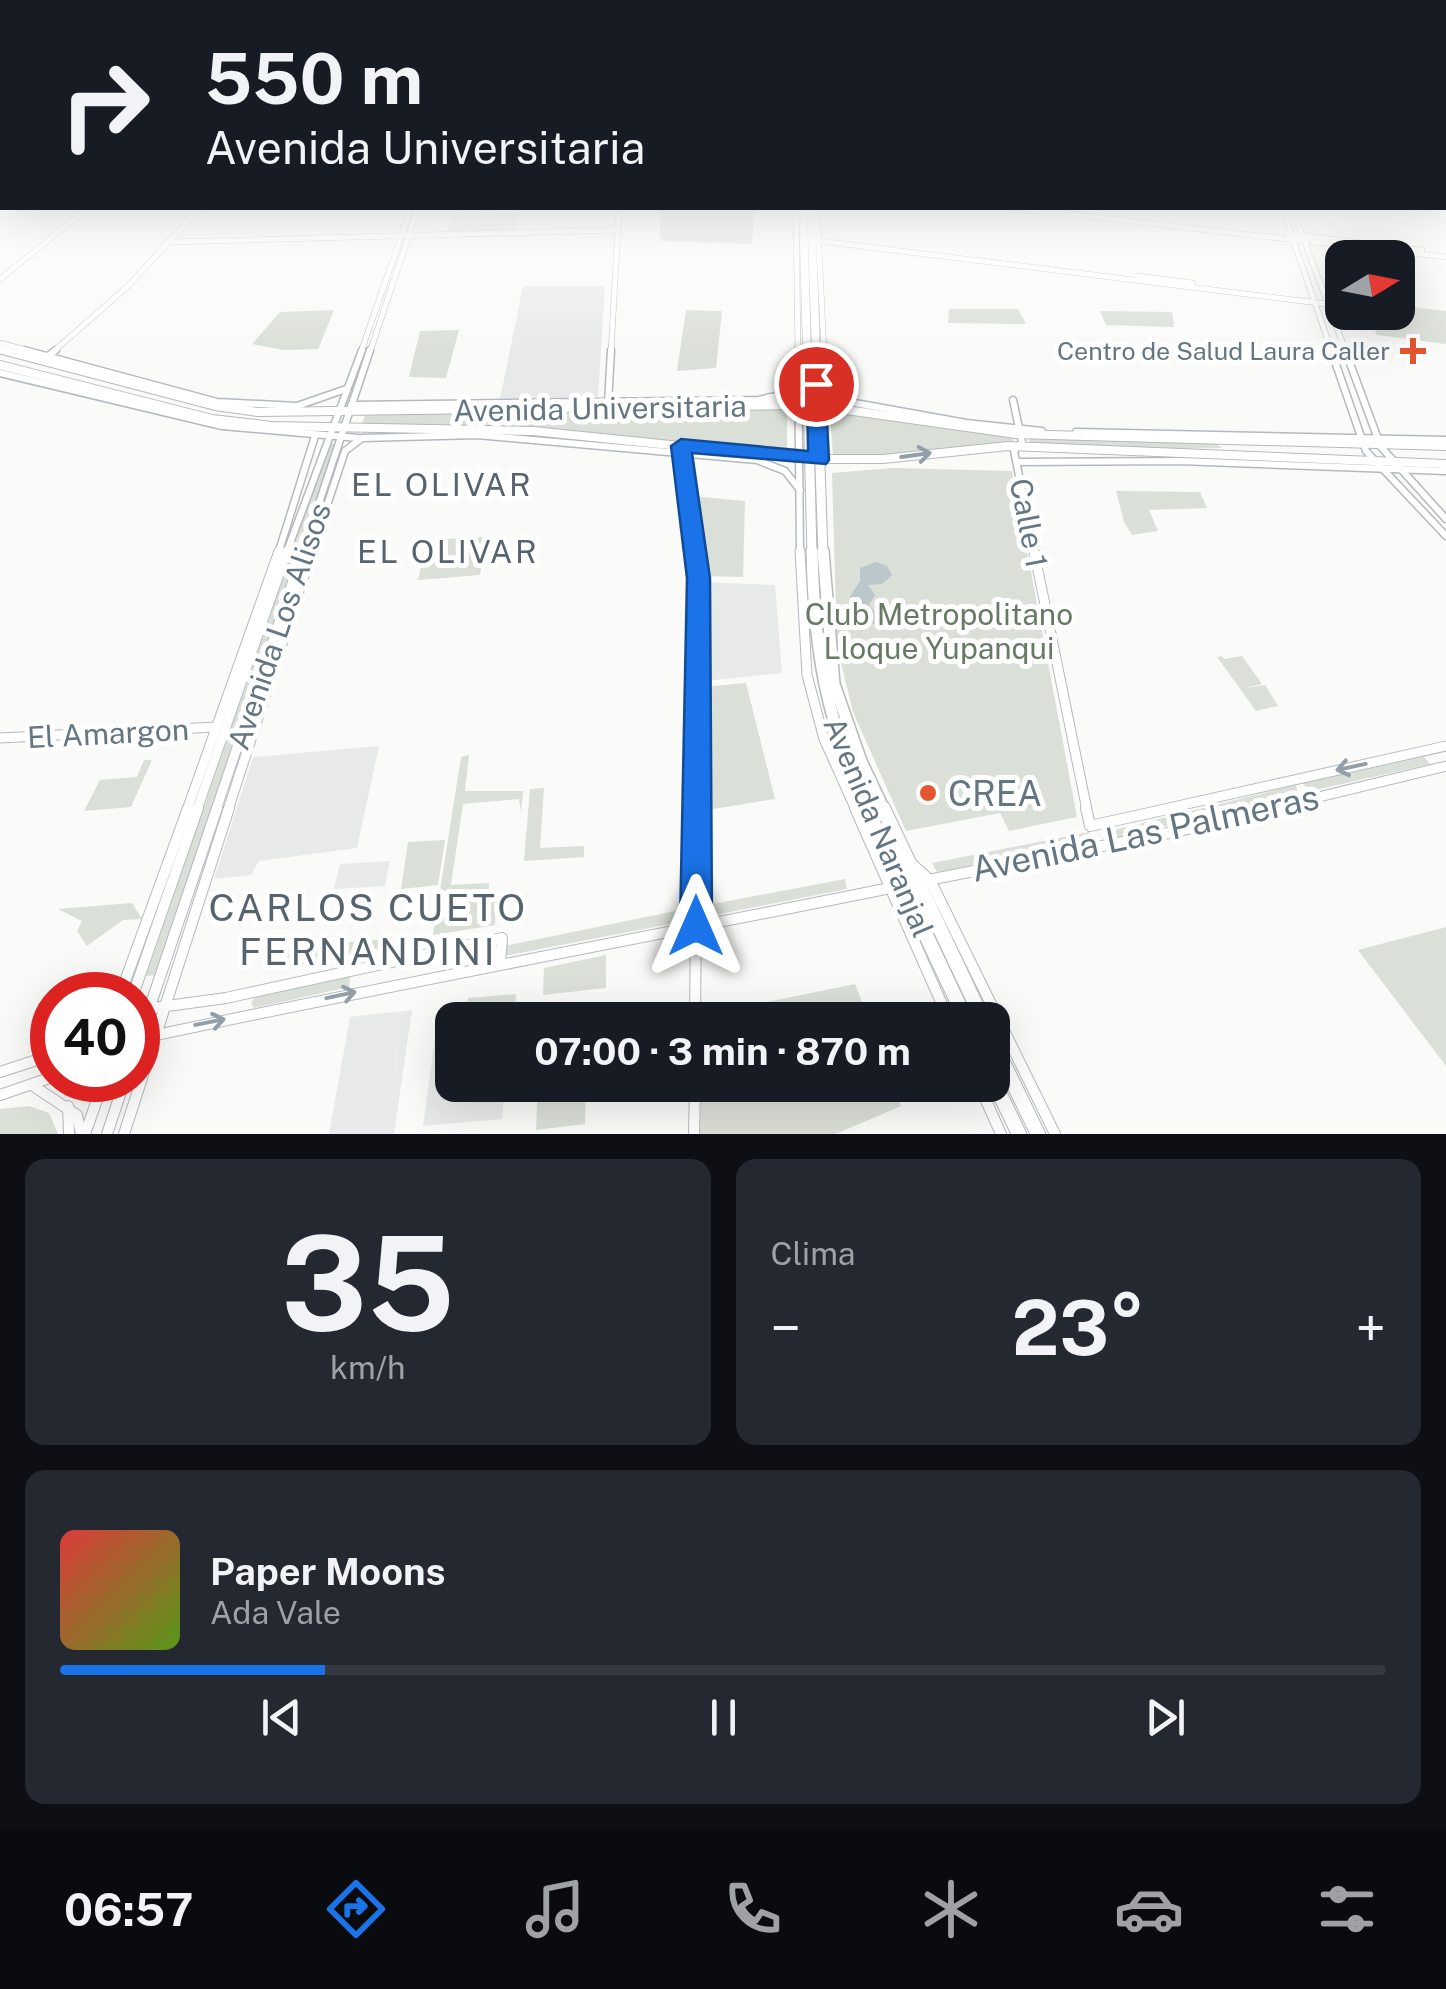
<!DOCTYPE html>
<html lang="es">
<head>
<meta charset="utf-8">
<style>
  :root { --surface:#171b24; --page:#242831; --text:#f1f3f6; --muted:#9ea1a6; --line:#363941; --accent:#1a73e8 }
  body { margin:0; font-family:"Public Sans",sans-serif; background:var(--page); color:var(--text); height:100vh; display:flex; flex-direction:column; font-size:38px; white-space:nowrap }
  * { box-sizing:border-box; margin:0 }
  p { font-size:32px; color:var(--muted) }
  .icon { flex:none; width:55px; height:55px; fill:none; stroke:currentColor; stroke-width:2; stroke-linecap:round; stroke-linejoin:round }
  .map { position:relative; height:1134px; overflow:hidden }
  .sheet { display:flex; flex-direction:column; gap:25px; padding:25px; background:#0d0f14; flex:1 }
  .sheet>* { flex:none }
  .hud { position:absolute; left:0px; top:0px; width:1448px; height:210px; box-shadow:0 10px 40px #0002; background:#171b24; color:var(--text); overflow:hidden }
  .needle { width:65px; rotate:80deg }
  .buttons { position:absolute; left:1325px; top:240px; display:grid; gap:20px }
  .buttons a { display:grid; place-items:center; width:90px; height:90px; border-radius:20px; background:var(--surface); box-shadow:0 10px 40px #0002; font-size:50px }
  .speed { position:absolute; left:30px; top:972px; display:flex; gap:20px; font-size:50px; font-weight:700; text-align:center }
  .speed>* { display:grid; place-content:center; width:130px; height:130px; border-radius:50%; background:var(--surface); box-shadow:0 10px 40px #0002; line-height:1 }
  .speed .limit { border:15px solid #d22; background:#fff; color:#111 }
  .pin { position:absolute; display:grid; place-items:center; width:85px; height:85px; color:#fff; margin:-42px; border:5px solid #fff; border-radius:50%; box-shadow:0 2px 10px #0007 }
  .me { position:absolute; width:110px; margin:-55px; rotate:0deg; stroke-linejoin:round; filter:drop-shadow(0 0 8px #0008) }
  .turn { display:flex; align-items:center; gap:35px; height:210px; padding:0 40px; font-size:45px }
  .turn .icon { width:130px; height:130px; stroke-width:2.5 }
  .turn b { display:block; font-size:70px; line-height:85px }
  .big { font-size:75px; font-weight:700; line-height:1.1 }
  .sheet .widget { flex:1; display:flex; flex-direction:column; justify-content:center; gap:15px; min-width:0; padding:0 35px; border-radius:20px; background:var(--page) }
  .sheet .dial { align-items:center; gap:0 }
  .dial b { font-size:130px; line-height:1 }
  .song { display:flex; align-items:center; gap:30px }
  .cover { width:120px; height:120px; border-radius:15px; background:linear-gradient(135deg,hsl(0 70% 55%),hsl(90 70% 35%)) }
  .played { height:10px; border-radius:5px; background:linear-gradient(90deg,var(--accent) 20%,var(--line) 20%) }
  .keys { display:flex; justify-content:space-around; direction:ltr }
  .heat { display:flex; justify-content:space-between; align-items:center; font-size:55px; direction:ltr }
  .sheet .tiles { flex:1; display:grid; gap:25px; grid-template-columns:1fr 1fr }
  .widget:last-child { grid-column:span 2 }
  .trip { position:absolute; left:435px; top:1002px; width:575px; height:100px; border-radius:20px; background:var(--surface); box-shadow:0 10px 40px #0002; font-weight:700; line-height:100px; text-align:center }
  .tabs { display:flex; height:160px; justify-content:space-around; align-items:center; background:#090b0e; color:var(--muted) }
  .tabs .icon { width:70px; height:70px }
  .tabs .selected { color:var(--accent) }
  .tabs b { font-size:45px; color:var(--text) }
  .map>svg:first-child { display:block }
</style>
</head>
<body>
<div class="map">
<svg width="1446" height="1134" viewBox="0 0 1446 1134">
  <rect width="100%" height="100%" fill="#fafaf8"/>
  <g fill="#e8e9e9">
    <path d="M 520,212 L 516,230 L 448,231 L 453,215 Z"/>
    <path d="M 523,286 L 605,286 L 598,398 L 500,399 Z"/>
    <path d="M 703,582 L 775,585 L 782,673 L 705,681 Z"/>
    <path d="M 379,746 L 357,848 L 259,861 L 251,875 L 214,879 L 253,757 Z"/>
    <path d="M 390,861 L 385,886 L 334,889 L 340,864 Z"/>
    <path d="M 412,1010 L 394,1134 L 329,1134 L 350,1017 Z"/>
    <path d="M 452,1038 L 452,1085 L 505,1085 L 502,1119 L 423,1126 L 435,1039 Z"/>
  </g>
  <g fill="#dadfd7">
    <path d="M 659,208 L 754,208 L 752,244 L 661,241 Z"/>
    <path d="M 1398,305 L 1446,311 L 1446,344 L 1377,335 L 1367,313 L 1398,312 Z"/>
    <path d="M 949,309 L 1018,309 L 1026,324 L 948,323 Z"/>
    <path d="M 334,310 L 318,349 L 284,350 L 252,344 L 280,312 Z"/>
    <path d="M 686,310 L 722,311 L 716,368 L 677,371 Z"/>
    <path d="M 1100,311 L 1172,312 L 1174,327 L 1106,325 Z"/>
    <path d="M 459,330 L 446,378 L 409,377 L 420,331 Z"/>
    <path d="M 787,408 L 787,454 L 541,429 L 362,424 L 366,413 Z"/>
    <path d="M 830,411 L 1011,436 L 1014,441 L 885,456 L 833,456 Z"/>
    <path d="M 1029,436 L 1215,443 L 1222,448 L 1139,449 L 1030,444 Z"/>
    <path d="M 329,444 L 338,444 L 157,975 L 146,976 Z"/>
    <path d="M 892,468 L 1012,471 L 1077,817 L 1009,831 L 1000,813 L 906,831 L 853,712 L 837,646 L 832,473 Z"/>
    <path d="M 1116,491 L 1200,492 L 1207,508 L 1149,510 L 1158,531 L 1132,535 L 1124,522 Z"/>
    <path d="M 692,496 L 745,501 L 743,577 L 702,576 Z"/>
    <path d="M 485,537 L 480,575 L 418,580 L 427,540 Z"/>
    <path d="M 1222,656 L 1224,659 L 1242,656 L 1262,684 L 1245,688 L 1265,685 L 1278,706 L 1256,711 L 1217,657 Z"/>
    <path d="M 746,683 L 775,799 L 701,811 L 702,687 Z"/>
    <path d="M 469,755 L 465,791 L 523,791 L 521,812 L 519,799 L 463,804 L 451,885 L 489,883 L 488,899 L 496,899 L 495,925 L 433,935 L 461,757 Z"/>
    <path d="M 1424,757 L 1430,764 L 1311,791 L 1302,783 Z"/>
    <path d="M 144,760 L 152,760 L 131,807 L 84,811 L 100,780 L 137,777 Z"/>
    <path d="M 1296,785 L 1298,795 L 1116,838 L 1110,831 Z"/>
    <path d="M 544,788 L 540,848 L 584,846 L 584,857 L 524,861 L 530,789 Z"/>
    <path d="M 1089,832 L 1094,843 L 937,872 L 932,863 Z"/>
    <path d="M 445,840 L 438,885 L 401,889 L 408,842 Z"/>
    <path d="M 845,879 L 847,889 L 709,916 L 708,905 Z"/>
    <path d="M 132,903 L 142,919 L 123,920 L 87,946 L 77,931 L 82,921 L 58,909 Z"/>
    <path d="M 680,910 L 680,922 L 504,956 L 504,946 Z"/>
    <path d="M 1446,927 L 1446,1066 L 1358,950 Z"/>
    <path d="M 386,939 L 385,947 L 283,968 L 289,947 Z"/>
    <path d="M 606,955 L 606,988 L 543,995 L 544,968 Z"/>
    <path d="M 350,976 L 349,987 L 254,1008 L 251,1003 L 257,995 Z"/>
    <path d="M 855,984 L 869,1020 L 701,1020 L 704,1015 Z"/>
    <path d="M 516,994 L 514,1020 L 465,1020 L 468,998 Z"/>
    <path d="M 538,1085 L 586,1085 L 585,1124 L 536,1130 Z"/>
    <path d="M 701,1085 L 893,1085 L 901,1106 L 836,1134 L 700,1134 Z"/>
    <path d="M 29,1106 L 49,1113 L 58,1134 L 0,1134 L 0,1109 Z"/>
  </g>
  <path fill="#bbc7cb" d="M 876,562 L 887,566 L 892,575 L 882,584 L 868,585 L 875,595 L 869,605 L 881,619 L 877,625 L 862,620 L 856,612 L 860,601 L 850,597 L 860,581 L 860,568 Z"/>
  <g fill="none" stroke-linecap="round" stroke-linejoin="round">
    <defs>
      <g id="secondary-far3">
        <path d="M 796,208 L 798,352"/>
        <path d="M 817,208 L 824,352"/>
        <path d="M 1014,208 L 1446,257"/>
        <path d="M 1282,208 L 1332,352"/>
        <path d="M 1292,208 L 1346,352"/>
        <path d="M 1287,234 L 1422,250"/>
        <path d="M 812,240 L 1327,304"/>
        <path d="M 167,242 L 618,230"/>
        <path d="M 1136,276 L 1192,283"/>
        <path d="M 0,279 L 88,208"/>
        <path d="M 0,343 L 33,352"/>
        <path d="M 53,352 L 128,286 L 200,208"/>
        <path d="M 361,352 L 411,208"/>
        <path d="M 370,352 L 418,208"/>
        <path d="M 611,352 L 619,208"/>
      </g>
      <g id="secondary-far2">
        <path d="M 24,350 L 217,402 L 297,406 L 346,389"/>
        <path d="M 798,350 L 800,554"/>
        <path d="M 824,350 L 826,396"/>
        <path d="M 1331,350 L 1366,451 L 1446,536"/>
        <path d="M 1345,350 L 1381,447 L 1446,519"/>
        <path d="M 48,356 L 56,350"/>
        <path d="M 0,373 L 222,426 L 358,438"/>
        <path d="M 816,396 L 966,423 L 1042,431"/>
        <path d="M 1013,400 L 1022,442 L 1014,451 L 1035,554"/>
        <path d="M 608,404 L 611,350"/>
        <path d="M 351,405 L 759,400 L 784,394 L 798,380"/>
        <path d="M 1076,432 L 1446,440"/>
        <path d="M 681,450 L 696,554"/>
        <path d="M 1018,462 L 1180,461 L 1446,471"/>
        <path d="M 278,554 L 315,436"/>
        <path d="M 286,554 L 362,350"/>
        <path d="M 302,554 L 370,350"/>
        <path d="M 311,554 L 345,451 L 362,438 L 477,435 L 757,460 L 785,471 L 800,490"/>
      </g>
      <g id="secondary-far1">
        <path d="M 695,551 L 699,578 L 697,810"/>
        <path d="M 800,551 L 807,675 L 824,739 L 856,810"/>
        <path d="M 1034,551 L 1087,810"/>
        <path d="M 0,738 L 216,727"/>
        <path d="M 187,810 L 279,551"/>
        <path d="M 197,810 L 287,551"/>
        <path d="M 216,810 L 303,551"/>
        <path d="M 228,810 L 312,551"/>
        <path d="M 1160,810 L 1446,746"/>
        <path d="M 1265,810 L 1446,766"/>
      </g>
      <g id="secondary">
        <path d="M 855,808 L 949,1020"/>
        <path d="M 1086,808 L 1090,826 L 1172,808"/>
        <path d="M 913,865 L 930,880 L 1055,1134"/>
        <path d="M 918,882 L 1179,831 L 1275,808"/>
        <path d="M 120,995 L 188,808"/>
        <path d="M 133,995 L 198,808"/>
        <path d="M 138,1010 L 226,998 L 502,938 L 500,964"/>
        <path d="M 695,1020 L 697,808"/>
        <path d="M 138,1039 C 393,984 649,937 905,885"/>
        <path d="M 138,1042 L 217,808"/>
        <path d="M 0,1072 L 52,1055"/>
        <path d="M 32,1085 L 77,1115 L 81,1134"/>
        <path d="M 979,1085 L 1001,1134"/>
        <path d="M 0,1095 L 52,1077"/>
        <path d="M 68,1106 L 69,1134"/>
        <path d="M 85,1134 L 104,1080"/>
        <path d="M 107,1134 L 125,1080"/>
        <path d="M 124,1134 L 229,808"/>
        <path d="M 694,1134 L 695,1085"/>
      </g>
      <path id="primary-far1" d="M 0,349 L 11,352"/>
      <g id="primary">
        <path d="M 2,350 L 215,406 L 258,412 L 796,405"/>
        <path d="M 0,365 L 212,419 L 272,426 L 533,431 L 809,459 L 883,459 L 1008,446 L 1446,464"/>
        <path d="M 811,405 L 1016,434 L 1446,446"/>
      </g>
      <g id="highway-far3">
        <path d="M 803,208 L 807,352"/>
        <path d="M 811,208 L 816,352"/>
      </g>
      <g id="highway-far2">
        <path d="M 807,350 L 812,554"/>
        <path d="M 816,350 L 823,554"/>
        <path d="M 768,399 L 812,402"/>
      </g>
      <g id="highway-far1">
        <path d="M 812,551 C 814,650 826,721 868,810"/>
        <path d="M 823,551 L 834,684 L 861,761 L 884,810"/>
      </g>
      <g id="highway">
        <path d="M 866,808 L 966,1020"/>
        <path d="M 883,808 L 983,1020"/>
        <path d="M 992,1040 L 1038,1134"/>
        <path d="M 992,1078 L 1019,1134"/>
      </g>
    </defs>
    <use href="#secondary-far3" stroke="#b3babf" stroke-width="6"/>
    <use href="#secondary-far2" stroke="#b3babf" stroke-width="9"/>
    <use href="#secondary-far1" stroke="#b3babf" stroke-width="11"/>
    <use href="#secondary" stroke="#b3babf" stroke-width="12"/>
    <use href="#primary-far1" stroke="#b5babe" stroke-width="8"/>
    <use href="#primary" stroke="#b5babe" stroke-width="10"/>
    <use href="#highway-far3" stroke="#b4b9bd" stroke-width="9"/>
    <use href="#highway-far2" stroke="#b4b9bd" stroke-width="11"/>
    <use href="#highway-far1" stroke="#b4b9bd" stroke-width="14"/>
    <use href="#highway" stroke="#b4b9bd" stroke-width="16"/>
    <use href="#secondary-far3" stroke="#fff" stroke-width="5"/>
    <use href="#secondary-far2" stroke="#fff" stroke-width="6"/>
    <use href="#secondary-far1" stroke="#fff" stroke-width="9"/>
    <use href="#secondary" stroke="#fff" stroke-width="10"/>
    <use href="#primary-far1" stroke="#fff" stroke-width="6"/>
    <use href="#primary" stroke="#fff" stroke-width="8"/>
    <use href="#highway-far3" stroke="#fff" stroke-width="8"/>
    <use href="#highway-far2" stroke="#fff" stroke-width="9"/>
    <use href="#highway-far1" stroke="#fff" stroke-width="11"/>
    <use href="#highway" stroke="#fff" stroke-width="14"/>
  </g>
  <defs><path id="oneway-shaft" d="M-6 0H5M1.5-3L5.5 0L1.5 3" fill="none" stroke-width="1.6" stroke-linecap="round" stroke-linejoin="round" transform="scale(2.5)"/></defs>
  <g stroke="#939fa8">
    <use href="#oneway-shaft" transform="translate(916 455) rotate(-8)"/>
    <use href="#oneway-shaft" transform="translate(1351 767) rotate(168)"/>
    <use href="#oneway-shaft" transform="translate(341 995) rotate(-12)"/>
    <use href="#oneway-shaft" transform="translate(210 1022) rotate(-11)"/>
  </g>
  <linearGradient id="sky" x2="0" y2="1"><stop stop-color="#96bcdc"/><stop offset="0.55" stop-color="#fdfdfc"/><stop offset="1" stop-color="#fdfdfc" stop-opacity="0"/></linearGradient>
  <rect width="1446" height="350" fill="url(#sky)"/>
  <path fill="#1a73e8" stroke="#114b97" stroke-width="2.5" d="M 816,378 L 825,384 L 829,460 L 826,464 L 692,453 L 710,578 L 712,926 L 707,938 L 696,942 L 685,938 L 680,926 L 687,578 L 671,446 L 681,439 L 808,451 L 807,384 Z"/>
  <g fill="#e4572e" stroke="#fff" stroke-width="4">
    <path d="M1408 336h10v10h10v10h-10v10h-10v-10h-10v-10h10z"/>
    <circle cx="928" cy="793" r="10"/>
  </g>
  <g text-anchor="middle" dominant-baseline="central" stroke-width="10" stroke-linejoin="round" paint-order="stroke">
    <g font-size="25" fill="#657683" stroke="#fff" text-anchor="end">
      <text x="1390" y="351">Centro de Salud Laura Caller</text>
    </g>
    <g font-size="30" fill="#657683" stroke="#fff">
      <text transform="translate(600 408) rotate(-1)">Avenida Universitaria</text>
      <text transform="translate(1029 523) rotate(79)">Calle 1</text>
      <text transform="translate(279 626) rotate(-71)">Avenida Los Alisos</text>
      <text transform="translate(108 733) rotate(-3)">El Amargon</text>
      <text transform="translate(879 827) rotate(67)">Avenida Naranjal</text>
    </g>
    <g font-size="30" fill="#687a64" stroke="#fff">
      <text x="939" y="614">Club Metropolitano<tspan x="939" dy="34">Lloque Yupanqui</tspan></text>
    </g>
    <g font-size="32" letter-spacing="2.5" fill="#57646e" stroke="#fff">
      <text x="442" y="484">EL OLIVAR</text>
      <text x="448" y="551">EL OLIVAR</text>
    </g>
    <g font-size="35" fill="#657683" stroke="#fff" text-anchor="start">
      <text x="948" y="793">CREA</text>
    </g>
    <g font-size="35" fill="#657683" stroke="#fff">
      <text transform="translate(1145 833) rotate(-12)">Avenida Las Palmeras</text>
    </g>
    <g font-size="38" letter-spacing="2.5" fill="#57646e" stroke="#fff">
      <text x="368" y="907">CARLOS CUETO<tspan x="368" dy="44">FERNANDINI</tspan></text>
    </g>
  </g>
</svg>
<div class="buttons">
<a><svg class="needle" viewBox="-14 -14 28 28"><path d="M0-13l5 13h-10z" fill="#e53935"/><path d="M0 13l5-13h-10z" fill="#9ea1a6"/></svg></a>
</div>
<div class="speed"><div class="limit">40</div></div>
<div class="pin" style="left:816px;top:384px;background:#d93025"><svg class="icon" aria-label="arrive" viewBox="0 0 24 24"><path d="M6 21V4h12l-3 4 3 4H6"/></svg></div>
<svg class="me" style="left:696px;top:926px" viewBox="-20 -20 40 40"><path d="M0-17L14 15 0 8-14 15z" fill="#1a73e8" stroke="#fff" stroke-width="4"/></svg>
<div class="trip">07:00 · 3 min · 870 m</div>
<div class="hud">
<div class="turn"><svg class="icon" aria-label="right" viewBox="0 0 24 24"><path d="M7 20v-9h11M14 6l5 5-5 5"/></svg><div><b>550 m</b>Avenida Universitaria</div></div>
</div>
</div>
<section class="sheet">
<div class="tiles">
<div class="widget dial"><b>35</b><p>km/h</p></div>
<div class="widget"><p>Clima</p>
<div class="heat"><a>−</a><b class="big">23°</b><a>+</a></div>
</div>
<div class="widget">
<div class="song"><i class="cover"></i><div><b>Paper Moons</b><p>Ada Vale</p></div></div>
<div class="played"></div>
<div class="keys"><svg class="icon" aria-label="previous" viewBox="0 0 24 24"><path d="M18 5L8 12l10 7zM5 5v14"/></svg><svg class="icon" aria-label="pause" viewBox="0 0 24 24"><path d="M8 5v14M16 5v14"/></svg><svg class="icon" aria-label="next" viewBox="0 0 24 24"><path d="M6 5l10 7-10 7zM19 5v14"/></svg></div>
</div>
</div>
</section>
<nav class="tabs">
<b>06:57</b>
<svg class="icon selected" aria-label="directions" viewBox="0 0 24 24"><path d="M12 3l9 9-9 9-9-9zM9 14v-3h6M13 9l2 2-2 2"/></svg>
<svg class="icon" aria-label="music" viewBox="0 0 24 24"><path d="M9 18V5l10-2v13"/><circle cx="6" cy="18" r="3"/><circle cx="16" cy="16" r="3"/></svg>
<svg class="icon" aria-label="phone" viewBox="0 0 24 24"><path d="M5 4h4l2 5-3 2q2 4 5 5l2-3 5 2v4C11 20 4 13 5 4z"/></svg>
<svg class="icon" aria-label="climate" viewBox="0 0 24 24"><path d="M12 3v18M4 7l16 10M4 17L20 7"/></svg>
<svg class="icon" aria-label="car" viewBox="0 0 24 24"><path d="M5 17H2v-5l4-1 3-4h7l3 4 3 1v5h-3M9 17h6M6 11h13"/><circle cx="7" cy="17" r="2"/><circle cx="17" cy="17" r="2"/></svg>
<svg class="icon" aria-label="filters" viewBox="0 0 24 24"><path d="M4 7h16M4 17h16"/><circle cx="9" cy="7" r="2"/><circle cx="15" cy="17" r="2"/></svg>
</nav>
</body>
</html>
